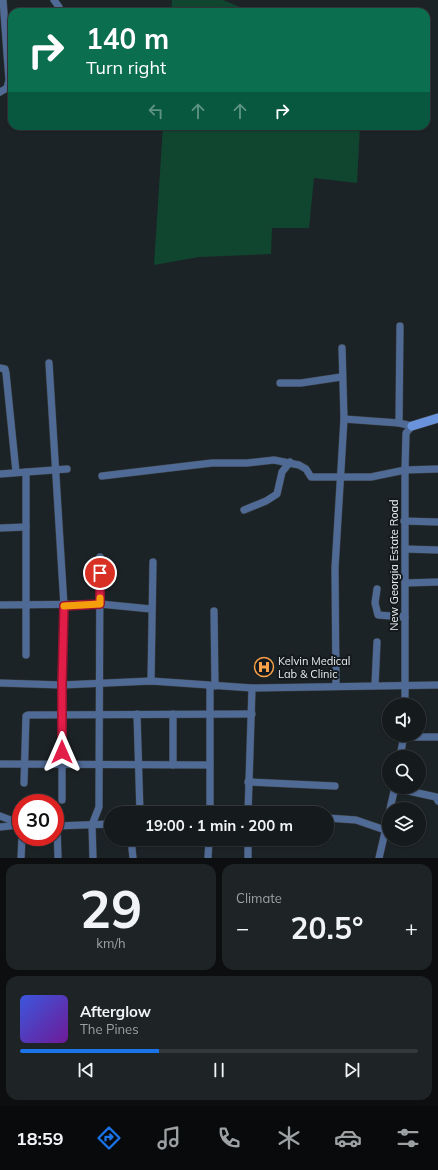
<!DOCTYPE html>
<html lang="en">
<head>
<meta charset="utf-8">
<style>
  :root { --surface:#151a1c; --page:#1e2325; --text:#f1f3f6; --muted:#9da1a3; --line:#34383b; --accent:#1a73e8 }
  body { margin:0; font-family:Mulish,sans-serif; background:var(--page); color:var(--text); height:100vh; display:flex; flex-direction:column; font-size:15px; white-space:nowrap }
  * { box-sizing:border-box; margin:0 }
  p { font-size:13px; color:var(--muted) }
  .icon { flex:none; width:22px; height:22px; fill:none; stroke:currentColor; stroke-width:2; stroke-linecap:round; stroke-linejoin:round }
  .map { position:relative; height:858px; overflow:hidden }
  .drawer { display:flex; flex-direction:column; gap:6px; padding:6px; background:#0c0e0f; flex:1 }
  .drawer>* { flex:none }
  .hud { position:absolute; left:8px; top:8px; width:422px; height:122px; border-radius:12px; box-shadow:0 1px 3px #0004,0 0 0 1px var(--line); background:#0b6e4f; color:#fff; overflow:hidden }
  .buttons { position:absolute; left:382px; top:698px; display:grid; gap:8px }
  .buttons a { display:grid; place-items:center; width:44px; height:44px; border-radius:50%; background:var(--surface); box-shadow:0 1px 3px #0004,0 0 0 1px var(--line); font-size:20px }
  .speed { position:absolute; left:12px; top:794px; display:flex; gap:8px; font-size:20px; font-weight:700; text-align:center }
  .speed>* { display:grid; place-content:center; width:52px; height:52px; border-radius:50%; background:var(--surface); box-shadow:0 1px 3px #0004,0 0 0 1px var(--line); line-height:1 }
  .speed .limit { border:6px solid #d22; background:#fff; color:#111 }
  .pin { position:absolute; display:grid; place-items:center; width:34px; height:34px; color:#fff; margin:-17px; border:2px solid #fff; border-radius:50%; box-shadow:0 1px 4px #0007 }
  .me { position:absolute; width:44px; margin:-22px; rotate:0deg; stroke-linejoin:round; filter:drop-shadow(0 0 3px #0008) }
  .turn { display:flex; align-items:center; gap:14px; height:84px; padding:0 12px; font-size:18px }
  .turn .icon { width:52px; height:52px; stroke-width:2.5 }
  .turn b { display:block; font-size:28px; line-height:34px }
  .lanes { display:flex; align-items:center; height:38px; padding:0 12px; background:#0003; justify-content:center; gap:20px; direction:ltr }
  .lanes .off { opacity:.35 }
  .big { font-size:30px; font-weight:700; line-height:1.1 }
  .drawer .card { flex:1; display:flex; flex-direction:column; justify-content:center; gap:6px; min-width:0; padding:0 14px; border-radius:12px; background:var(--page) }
  .drawer .dial { align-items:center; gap:0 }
  .dial b { font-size:52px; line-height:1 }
  .song { display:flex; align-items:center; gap:12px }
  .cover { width:48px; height:48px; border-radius:6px; background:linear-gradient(135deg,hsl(230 70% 55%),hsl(280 70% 35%)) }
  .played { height:4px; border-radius:2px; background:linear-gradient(90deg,var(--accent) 35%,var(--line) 35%) }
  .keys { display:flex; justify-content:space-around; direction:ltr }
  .heat { display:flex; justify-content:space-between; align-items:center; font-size:22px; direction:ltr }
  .drawer .tiles { flex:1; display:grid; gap:6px; grid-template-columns:1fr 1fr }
  .card:last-child { grid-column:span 2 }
  .trip { position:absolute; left:104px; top:806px; width:230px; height:40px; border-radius:20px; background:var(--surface); box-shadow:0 1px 3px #0004,0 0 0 1px var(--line); font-weight:700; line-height:40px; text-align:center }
  .dock { display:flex; height:64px; justify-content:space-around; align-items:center; background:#080a0b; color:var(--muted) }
  .dock .icon { width:28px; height:28px }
  .dock .selected { color:var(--accent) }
  .dock b { font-size:18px; color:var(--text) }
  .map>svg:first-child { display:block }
</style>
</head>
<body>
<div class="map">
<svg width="438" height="858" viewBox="0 0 438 858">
  <rect width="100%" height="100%" fill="#1c2326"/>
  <g fill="#104630">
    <path d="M 172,0 L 223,0 L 252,12 L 171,12 Z"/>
    <path d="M 163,126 L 360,126 L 357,183 L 314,178 L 309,228 L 272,228 L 271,254 L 199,257 L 154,265 Z"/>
  </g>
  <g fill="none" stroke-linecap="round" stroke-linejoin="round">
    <defs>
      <g id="street">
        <path d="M 54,0 L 59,7 L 59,12"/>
        <path d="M 0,92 L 7,88 L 9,80 L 3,0"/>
        <path d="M 49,363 L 64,606 L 62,685 L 62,800"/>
        <path d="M 0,368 L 5,369 L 6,373 L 16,472"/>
        <path d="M 280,383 L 301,383 L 341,377"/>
        <path d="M 344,419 L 399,423 L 412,426 L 406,433 L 405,470 L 405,705"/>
        <path d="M 399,423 L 400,326"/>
        <path d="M 0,474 L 67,469"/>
        <path d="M 102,476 L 212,463 L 247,463 L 274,460 L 299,465 L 306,469 L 311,477 L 371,477 L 405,470 L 438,469"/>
        <path d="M 244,510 L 266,501 L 277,494 L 282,472 L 290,462"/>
        <path d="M 404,521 L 438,522"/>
        <path d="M 0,528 L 26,527"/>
        <path d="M 405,549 L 438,550"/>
        <path d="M 405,583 L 438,582"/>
        <path d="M 377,589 L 375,603 L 378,615 L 405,617"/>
        <path d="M 0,605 L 100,604 L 151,609"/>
        <path d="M 214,611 L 215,686"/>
        <path d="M 26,655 L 26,472"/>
        <path d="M 151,681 L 153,562"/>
        <path d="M 0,683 L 62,685 L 151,681 L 252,688 L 438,685"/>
        <path d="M 375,685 L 377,642"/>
        <path d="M 210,686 L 210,813"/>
        <path d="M 336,686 L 335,568 L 344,419 L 342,348"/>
        <path d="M 137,714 L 140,813"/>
        <path d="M 403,737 L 438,737"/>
        <path d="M 400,757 L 404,735"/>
        <path d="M 0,764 L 210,765"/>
        <path d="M 173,765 L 173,714"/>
        <path d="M 248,782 L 335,786"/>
        <path d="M 24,783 L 26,716 L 28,715 L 252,714"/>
        <path d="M 395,788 L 436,797 L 438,801"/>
        <path d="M 390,809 L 395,787"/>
        <path d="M 248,813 L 252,688"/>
        <path d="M 0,816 L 21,824"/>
        <path d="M 327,818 L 356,820 L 385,830"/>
        <path d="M 55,826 L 111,824"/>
        <path d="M 57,826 L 58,858"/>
        <path d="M 0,827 L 19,825"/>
        <path d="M 131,839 L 133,858"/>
        <path d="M 248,839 L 248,858"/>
        <path d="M 21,858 L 22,837"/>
        <path d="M 93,858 L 92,825 L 99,807 L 99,794 L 100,557"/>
        <path d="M 208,858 L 209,839"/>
        <path d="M 379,858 L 389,815"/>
      </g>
      <path id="secondary" d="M 412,426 L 438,418"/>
    </defs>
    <use href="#street" stroke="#393f42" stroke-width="8"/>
    <use href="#secondary" stroke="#393f42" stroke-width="10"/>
    <use href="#street" stroke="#506a96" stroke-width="7"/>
    <use href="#secondary" stroke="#6993da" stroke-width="9"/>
  </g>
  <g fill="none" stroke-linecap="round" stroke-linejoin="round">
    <defs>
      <path id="route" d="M 62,752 L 62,685 L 64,606 L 100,604 L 100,573"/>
    </defs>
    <use href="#route" stroke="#92132f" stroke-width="10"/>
    <use href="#route" stroke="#e11d48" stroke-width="7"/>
    <path stroke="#f59e0b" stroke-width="7" d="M 64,606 L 100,604 L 100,598"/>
  </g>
  <defs>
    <symbol id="hospital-ring" viewBox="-11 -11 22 22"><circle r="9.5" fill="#13191c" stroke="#f8a14a" stroke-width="1.5"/><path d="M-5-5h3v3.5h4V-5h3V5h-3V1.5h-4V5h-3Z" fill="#f8a14a"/></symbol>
  </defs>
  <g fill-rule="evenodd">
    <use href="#hospital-ring" x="253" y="656" width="22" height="22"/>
  </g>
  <g text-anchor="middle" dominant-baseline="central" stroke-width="4" stroke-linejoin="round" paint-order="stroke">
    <g font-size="11" fill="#e8edef" stroke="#13191c">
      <text transform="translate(394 565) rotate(-90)">New Georgia Estate Road</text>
    </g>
    <g font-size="11" fill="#e8edef" stroke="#13191c" text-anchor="start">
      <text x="278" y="661">Kelvin Medical<tspan x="278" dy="13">Lab &amp; Clinic</tspan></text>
    </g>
  </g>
</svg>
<div class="buttons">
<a><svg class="icon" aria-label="sound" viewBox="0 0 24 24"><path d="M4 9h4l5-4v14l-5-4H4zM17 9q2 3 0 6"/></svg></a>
<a><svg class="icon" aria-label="search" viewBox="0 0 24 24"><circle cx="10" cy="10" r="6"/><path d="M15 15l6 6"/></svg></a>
<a><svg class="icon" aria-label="layers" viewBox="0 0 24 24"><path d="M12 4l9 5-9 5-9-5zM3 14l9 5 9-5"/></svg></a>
</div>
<div class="speed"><div class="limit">30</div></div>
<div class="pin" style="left:100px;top:573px;background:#d93025"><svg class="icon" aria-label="arrive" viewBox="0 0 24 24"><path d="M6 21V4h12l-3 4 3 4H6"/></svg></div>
<svg class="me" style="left:62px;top:752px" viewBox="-20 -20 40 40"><path d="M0-17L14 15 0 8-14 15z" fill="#e11d48" stroke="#fff" stroke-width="4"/></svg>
<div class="trip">19:00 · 1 min · 200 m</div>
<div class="hud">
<div class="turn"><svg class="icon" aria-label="right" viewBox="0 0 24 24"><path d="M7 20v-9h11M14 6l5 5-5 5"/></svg><div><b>140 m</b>Turn right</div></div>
<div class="lanes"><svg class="icon off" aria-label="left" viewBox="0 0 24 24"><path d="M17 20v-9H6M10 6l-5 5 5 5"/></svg><svg class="icon off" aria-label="ahead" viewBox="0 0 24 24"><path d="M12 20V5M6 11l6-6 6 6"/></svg><svg class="icon off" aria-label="ahead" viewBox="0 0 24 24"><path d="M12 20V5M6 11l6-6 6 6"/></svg><svg class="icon" aria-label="right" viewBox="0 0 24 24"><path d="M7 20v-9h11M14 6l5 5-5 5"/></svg></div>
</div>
</div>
<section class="drawer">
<div class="tiles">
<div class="card dial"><b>29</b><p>km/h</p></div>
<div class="card"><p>Climate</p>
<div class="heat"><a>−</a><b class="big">20.5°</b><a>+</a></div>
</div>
<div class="card">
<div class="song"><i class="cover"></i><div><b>Afterglow</b><p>The Pines</p></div></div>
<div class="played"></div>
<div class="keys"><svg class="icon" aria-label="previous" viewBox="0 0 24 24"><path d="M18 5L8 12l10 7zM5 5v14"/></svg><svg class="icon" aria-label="pause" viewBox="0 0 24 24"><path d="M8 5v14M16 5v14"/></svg><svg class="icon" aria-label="next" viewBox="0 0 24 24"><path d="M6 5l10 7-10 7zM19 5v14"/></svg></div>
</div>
</div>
</section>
<nav class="dock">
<b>18:59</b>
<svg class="icon selected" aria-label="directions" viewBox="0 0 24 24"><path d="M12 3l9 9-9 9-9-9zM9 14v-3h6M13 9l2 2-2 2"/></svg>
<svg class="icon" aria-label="music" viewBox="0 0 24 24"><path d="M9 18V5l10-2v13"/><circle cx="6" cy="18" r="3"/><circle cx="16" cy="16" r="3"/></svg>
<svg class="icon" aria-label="phone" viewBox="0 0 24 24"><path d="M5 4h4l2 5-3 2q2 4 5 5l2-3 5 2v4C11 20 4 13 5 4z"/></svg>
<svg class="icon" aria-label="climate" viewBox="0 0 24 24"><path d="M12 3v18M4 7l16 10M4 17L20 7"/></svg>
<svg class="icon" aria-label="car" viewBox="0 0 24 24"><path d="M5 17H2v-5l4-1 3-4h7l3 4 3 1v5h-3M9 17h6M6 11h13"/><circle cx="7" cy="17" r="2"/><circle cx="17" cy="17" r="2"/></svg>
<svg class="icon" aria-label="filters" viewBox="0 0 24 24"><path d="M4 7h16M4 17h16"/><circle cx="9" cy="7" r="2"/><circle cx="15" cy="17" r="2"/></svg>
</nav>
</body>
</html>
